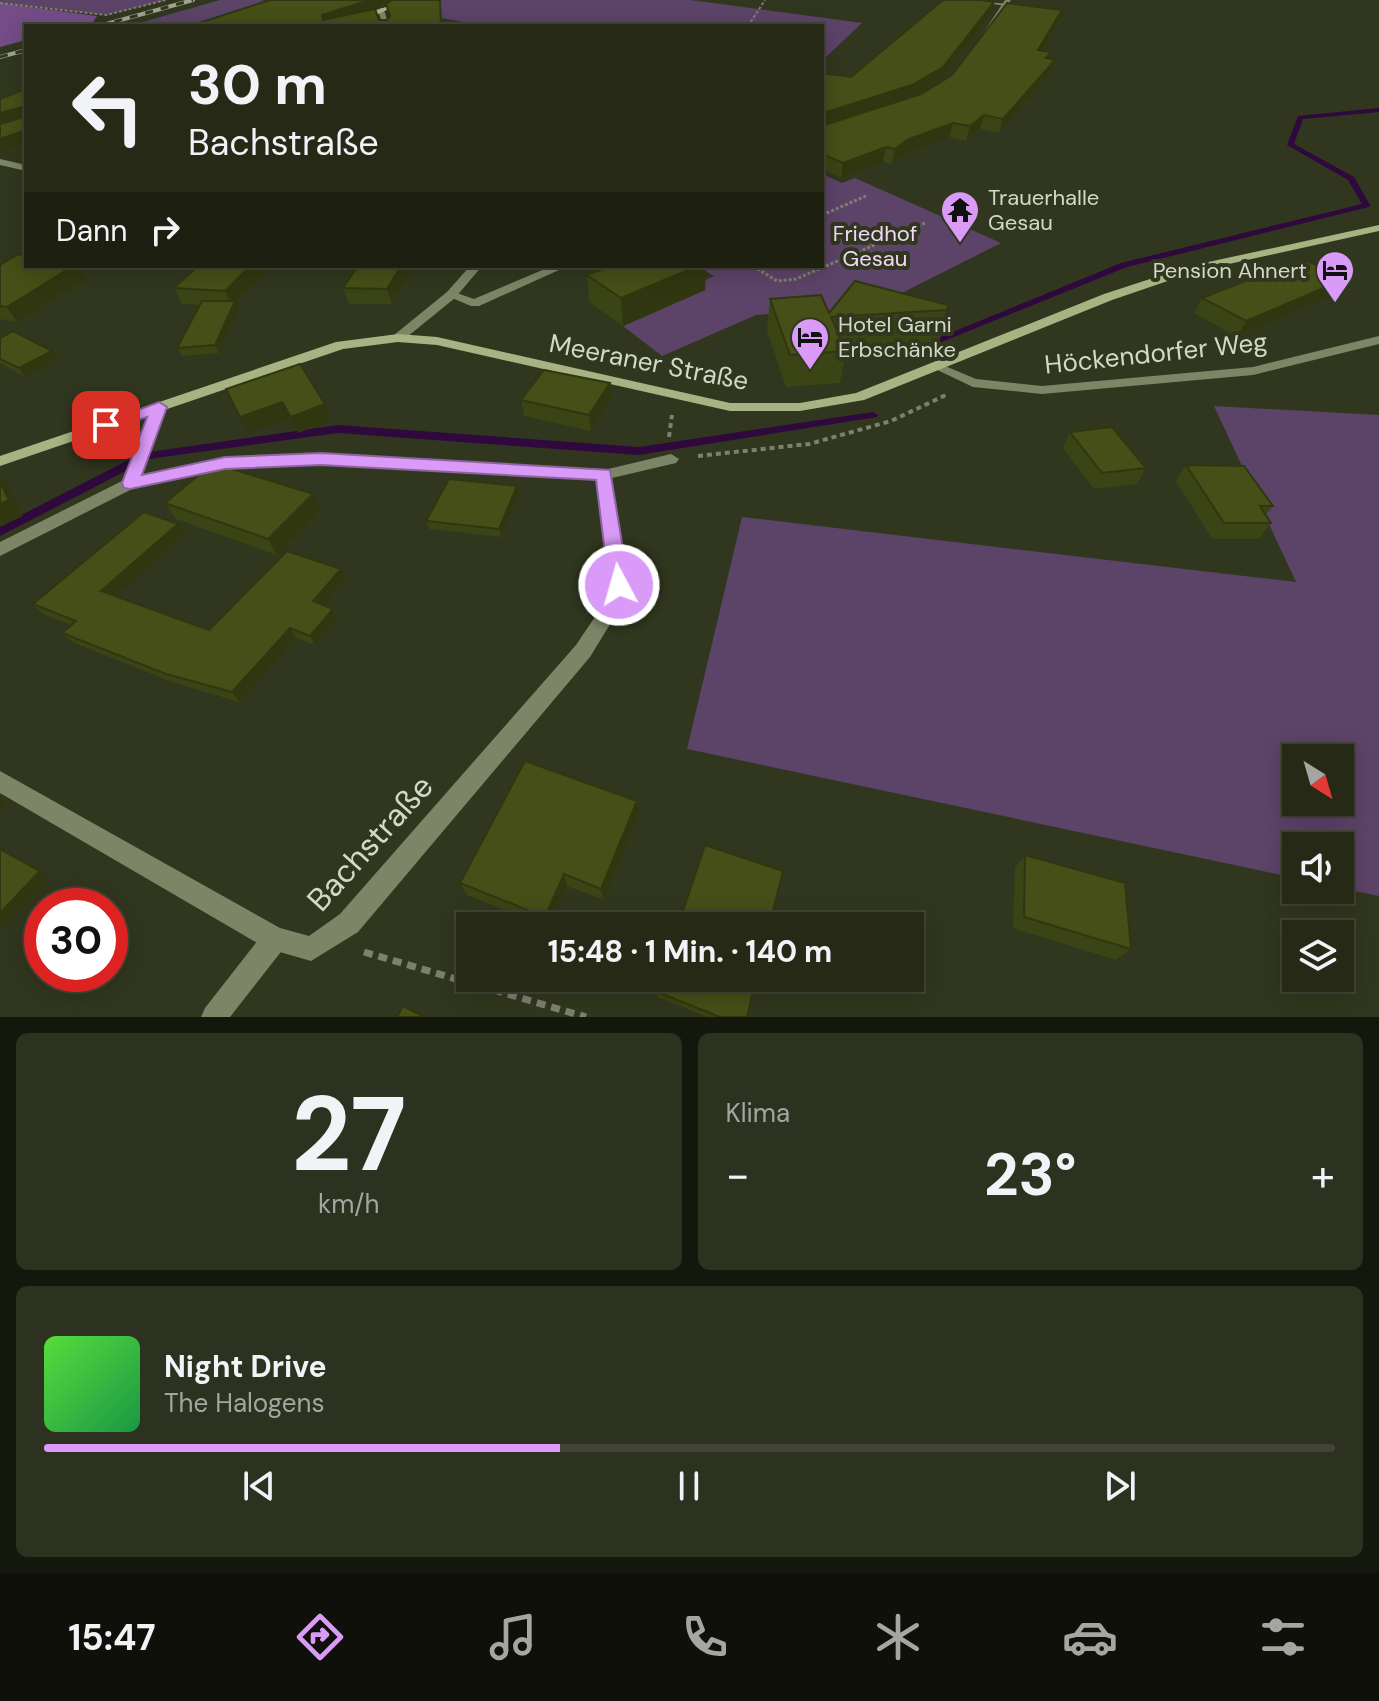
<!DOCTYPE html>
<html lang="de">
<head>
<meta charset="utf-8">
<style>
  :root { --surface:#252916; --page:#2d311f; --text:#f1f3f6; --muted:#a3a6a1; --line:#424535; --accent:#da9af7 }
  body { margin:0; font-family:"DM Sans",sans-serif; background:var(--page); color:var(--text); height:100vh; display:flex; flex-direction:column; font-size:30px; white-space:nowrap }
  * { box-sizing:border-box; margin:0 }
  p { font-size:26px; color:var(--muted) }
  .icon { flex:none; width:44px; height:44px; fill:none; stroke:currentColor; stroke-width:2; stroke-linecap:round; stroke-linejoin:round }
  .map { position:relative; height:1017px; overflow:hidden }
  .sheet { display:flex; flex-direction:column; gap:16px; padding:16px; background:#14170c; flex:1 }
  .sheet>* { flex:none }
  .hud { position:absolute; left:24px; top:24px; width:800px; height:244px; border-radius:0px; box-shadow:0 4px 20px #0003,0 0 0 2px var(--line); background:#252916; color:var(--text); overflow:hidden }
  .needle { width:52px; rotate:143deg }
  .buttons { position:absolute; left:1282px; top:744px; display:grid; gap:16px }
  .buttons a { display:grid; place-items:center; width:72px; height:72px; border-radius:0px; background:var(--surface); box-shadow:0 4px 20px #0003,0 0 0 2px var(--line); font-size:40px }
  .speed { position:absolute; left:24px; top:888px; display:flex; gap:16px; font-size:40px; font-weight:700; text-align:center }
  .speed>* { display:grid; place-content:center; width:104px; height:104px; border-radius:50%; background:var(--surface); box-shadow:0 4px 20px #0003,0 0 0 2px var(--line); line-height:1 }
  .speed .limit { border:12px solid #d22; background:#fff; color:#111 }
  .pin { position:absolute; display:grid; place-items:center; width:68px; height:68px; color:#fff; margin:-34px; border-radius:16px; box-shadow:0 4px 12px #0006 }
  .me { position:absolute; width:88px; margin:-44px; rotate:354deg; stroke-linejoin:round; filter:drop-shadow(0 0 6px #0008) }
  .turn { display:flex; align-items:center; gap:28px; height:168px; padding:0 32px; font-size:36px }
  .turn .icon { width:104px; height:104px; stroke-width:2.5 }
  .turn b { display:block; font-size:56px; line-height:68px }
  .then { display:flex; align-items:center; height:76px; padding:0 32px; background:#0003; gap:16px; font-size:30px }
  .big { font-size:60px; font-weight:700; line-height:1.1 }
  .sheet .widget { flex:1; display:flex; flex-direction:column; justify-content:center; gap:12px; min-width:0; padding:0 28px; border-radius:12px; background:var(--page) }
  .sheet .dial { align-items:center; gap:0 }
  .dial b { font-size:104px; line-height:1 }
  .song { display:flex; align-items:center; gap:24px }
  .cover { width:96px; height:96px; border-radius:12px; background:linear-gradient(135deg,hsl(110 70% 55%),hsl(140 70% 35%)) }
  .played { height:8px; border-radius:4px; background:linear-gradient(90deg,var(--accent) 40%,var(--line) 40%) }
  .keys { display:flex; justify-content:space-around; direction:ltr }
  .heat { display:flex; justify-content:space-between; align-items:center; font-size:44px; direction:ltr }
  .sheet .tiles { flex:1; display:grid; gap:16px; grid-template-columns:1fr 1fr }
  .widget:last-child { grid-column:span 2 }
  .trip { position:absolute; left:456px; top:912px; width:468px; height:80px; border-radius:0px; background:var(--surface); box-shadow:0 4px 20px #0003,0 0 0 2px var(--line); font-weight:700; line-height:80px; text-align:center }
  .tabs { display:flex; height:128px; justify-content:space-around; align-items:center; background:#0f1009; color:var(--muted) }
  .tabs .icon { width:56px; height:56px }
  .tabs .active { color:var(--accent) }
  .tabs b { font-size:36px; color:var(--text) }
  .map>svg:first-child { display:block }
</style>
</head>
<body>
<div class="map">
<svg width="1379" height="1017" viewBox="0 0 1379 1017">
  <rect width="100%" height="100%" fill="#31371e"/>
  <g fill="#5c4368" fill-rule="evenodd">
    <path d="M 0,0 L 166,0 L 106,15 L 0,3 Z"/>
    <path d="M 220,0 L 260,0 L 350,17 L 321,26 L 129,26 Z"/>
    <path d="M 406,0 L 691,0 L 862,23 L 826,57 L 822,56 L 822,26 L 485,26 L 400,10 Z"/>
    <path d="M 824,175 L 842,183 L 855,178 L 1001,243 L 874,307 L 756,315 L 662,356 L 623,326 L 704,290 L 697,284 L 714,276 L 697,266 L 822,266 Z"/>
    <path d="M 1214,406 L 1379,415 L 1379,896 L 1340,888 L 1340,846 L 1296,846 L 1296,878 L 687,749 L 742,517 L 1296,582 ZM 1296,758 L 1340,758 L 1340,802 L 1296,802 Z"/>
  </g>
  <path fill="#744c86" d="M 0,3 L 97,16 L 93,22 L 78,26 L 26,26 L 26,40 L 0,47 Z"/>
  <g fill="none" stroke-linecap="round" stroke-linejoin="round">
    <g fill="#2f083e" fill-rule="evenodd">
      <path d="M 1379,108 L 1379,112 L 1303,119 L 1294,144 L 1354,177 L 1370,205 L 1369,207 L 1127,267 L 902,358 L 899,359 L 894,356 L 1121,263 L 1362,204 L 1348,180 L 1287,145 L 1298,116 Z"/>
      <path d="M 873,412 L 878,415 L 877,417 L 639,455 L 338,433 L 149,459 L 0,536 L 0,526 L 142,453 L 338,425 L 639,447 Z"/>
    </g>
    <g stroke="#7c816c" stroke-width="2" stroke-dasharray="3 2" stroke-linecap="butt">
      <path d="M 0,3 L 106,15 L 166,0"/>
      <path d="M 748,26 L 765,0"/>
    </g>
    <g stroke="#7c816c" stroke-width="3" stroke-dasharray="3 2" stroke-linecap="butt">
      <path d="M 822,215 L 868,195"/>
      <path d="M 753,266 L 777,281 L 796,279 L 925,223"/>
    </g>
    <g stroke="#7c816c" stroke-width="4" stroke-dasharray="5 4" stroke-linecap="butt">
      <path d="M 669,437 L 672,415"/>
      <path d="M 698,456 L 809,444 L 891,421 L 946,395"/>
    </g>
    <path stroke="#7c816c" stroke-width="7" stroke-dasharray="9 6" stroke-linecap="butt" d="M 364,952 L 586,1017"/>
    <g fill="#7d8567" fill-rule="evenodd">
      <path d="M 969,0 L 1008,4 L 1005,6 Z"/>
      <path d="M 0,159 L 26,165 L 26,171 L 0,165 Z"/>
      <path d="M 552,266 L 568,266 L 479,306 L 471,306 L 445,295 L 451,291 L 474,299 Z"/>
      <path d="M 275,927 L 284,930 L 287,939 L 284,948 L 230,1017 L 201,1017 L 205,1008 L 266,930 Z"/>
    </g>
    <g fill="#7d8567" fill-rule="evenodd">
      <path d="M 1005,0 L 1011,0 L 982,41 L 978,41 Z"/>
      <path d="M 381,8 L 384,10 L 389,26 L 383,26 L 378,10 Z"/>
      <path d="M 470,266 L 482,266 L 455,298 L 402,341 L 394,341 L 394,335 L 447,292 Z"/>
      <path d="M 1379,336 L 1379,344 L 1253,375 L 1042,394 L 973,387 L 931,367 L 938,363 L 976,379 L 1042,386 L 1253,367 Z"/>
      <path d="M 159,403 L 166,407 L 141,475 L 225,458 L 321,454 L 604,470 L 671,454 L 679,459 L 676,463 L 612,478 L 628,585 L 615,616 L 590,657 L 358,932 L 311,961 L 266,948 L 0,793 L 0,771 L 280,928 L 309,936 L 340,914 L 576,645 L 601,608 L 610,585 L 597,480 L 321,464 L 225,468 L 134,488 L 0,556 L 0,542 L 124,480 L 152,407 Z"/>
    </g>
    <g fill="#a7b382" fill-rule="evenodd">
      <path d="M 394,0 L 401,0 C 384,16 348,26 325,26 L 386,7 Z"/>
      <path d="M 1379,225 L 1379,231 L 1197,271 L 1112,300 L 864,400 L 800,411 L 730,411 L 437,345 L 398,342 L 343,349 L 0,466 L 0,456 L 336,342 L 398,334 L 437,337 L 730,403 L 800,403 L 856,393 L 1104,294 L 1190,266 Z"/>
    </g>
    <defs>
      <g id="rail">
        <path d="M 99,26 L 193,0"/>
        <path d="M 0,57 L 26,50"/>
      </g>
    </defs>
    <use href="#rail" stroke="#9fa492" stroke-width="4"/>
    <use href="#rail" stroke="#31371e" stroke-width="3" stroke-dasharray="8" stroke-linecap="butt"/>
  </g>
  <g fill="#3b4414">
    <path d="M 991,13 L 940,80 L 912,97 L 921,94 L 1059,21 L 1042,50 L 1049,59 L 1055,60 L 1051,73 L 999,133 L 980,129 L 966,141 L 950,137 L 904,154 L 892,164 L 883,162 L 841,178 L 822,169 L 822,73 L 851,77 Z"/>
    <path d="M 0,265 L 86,279 L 17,322 L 0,319 Z"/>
    <path d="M 198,266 L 271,266 L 236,303 L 239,309 L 219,353 L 182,356 L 177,348 L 200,305 L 182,304 L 174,288 Z"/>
    <path d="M 358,266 L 414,266 L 392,304 L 349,304 L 343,288 Z"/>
    <path d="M 587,275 L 705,290 L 623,326 L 589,302 Z"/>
    <path d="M 1337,293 L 1237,337 L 1194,313 L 1202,298 Z"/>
    <path d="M 770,299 L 829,313 L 947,310 L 939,342 L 844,348 L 846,351 L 840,383 L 786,387 L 767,330 Z"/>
    <path d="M 0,338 L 58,359 L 25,377 L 0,363 Z"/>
    <path d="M 611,399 L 591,431 L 524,416 L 521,400 Z"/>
    <path d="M 1070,432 L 1146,468 L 1137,484 L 1094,489 L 1063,448 Z"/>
    <path d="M 1186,465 L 1273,506 L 1266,515 L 1271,523 L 1259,539 L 1212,539 L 1176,481 Z"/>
    <path d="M 517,486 L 519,494 L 501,537 L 429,529 L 426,521 Z"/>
    <path d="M 165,503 L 321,510 L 277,555 L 176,519 Z"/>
    <path d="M 185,534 L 115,596 L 209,630 L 341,569 L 346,579 L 323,605 L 333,609 L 338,619 L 315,645 L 296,638 L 239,702 L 175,683 L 72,642 L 62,633 L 71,625 L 43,614 L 33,604 Z"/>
    <path d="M 637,801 L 639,814 L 604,900 L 567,886 L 550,926 L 545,926 L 467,895 L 460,883 Z"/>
    <path d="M 1025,855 L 1131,949 L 1116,960 L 1013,928 L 1015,868 Z"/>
    <path d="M 657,992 L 747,1017 L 708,1017 L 657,997 Z"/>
  </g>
  <g fill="#303710">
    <path d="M 370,0 L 392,0 L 384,4 L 324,23 L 322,15 Z"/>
    <path d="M 994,2 L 991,13 L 940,80 L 910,98 L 822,127 L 823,113 Z"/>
    <path d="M 1062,10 L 1059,21 L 1035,62 L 1038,50 Z"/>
    <path d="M 1055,60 L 1051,73 L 999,133 L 1003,119 Z"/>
    <path d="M 22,107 L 26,118 L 0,125 L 0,113 Z"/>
    <path d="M 984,115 L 980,129 L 966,141 L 970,126 Z"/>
    <path d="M 953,123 L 950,137 L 904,154 L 892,164 L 895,149 L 907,140 Z"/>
    <path d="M 26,130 L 26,143 L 0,152 L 0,139 Z"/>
    <path d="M 886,147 L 883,162 L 841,178 L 843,163 Z"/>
    <path d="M 73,266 L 78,266 L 86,279 L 17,322 L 7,307 Z"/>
    <path d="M 250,266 L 271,266 L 236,303 L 239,309 L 219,353 L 215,345 L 233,307 L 225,291 Z"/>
    <path d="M 401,266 L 414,266 L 392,304 L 387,289 Z"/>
    <path d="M 698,266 L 706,266 L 705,290 L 623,326 L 621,298 Z"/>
    <path d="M 1347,278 L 1337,293 L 1237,337 L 1246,321 Z"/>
    <path d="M 52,351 L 58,359 L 25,377 L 19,368 Z"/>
    <path d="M 610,383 L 611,399 L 591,431 L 589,415 Z"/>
    <path d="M 282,402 L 290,418 L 248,433 L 240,417 Z"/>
    <path d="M 325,404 L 332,420 L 298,433 L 291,417 Z"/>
    <path d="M 0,479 L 10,490 L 23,516 L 0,527 Z"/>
    <path d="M 517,486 L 519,494 L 501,537 L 499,529 Z"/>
    <path d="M 313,494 L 321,510 L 277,555 L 268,539 Z"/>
    <path d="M 178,524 L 185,534 L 110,601 L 101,591 Z"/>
    <path d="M 341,569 L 346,579 L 318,611 L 313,601 Z"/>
    <path d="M 333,609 L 338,619 L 315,645 L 310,636 Z"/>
    <path d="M 290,628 L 296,638 L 239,702 L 232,692 Z"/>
    <path d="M 0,799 L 7,804 L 0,810 Z"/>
    <path d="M 637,801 L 639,814 L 604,900 L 601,889 Z"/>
    <path d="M 40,871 L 50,877 L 0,931 L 0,913 Z"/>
    <path d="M 564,874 L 567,886 L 550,926 L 549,926 L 545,917 Z"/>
  </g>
  <g fill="#454f17" stroke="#303710" stroke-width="2">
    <path d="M 270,0 L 370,0 L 322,15 L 323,20 L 375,9 L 379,20 L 387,20 L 390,16 L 386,4 L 392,0 L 440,0 L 441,26 L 190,26 Z"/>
    <path d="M 943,0 L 980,0 L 994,2 L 943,67 L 912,85 L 823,113 L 822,116 L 822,73 L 851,77 Z"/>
    <path d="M 1007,3 L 1062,10 L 1038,50 L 1051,52 L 1046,58 L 1055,60 L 1003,119 L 984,115 L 970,126 L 953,123 L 907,140 L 895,149 L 886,147 L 843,163 L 822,154 L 822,123 L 825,125 L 921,94 L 952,75 Z"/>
    <path d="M 26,89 L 26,130 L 0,139 L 0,124 L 21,118 L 22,107 L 0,113 L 0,99 Z"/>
    <path d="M 19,254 L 26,256 L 26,266 L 73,266 L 7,307 L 0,306 L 0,265 Z"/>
    <path d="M 1302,259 L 1347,278 L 1246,321 L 1202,298 Z"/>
    <path d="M 198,266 L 250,266 L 225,291 L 174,288 Z"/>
    <path d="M 358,266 L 401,266 L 387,289 L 343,288 Z"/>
    <path d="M 610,266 L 698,266 L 621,298 L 587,275 Z"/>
    <path d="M 855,281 L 948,305 L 947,310 L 831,317 L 846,351 L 790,355 L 770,299 L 821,295 L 829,313 Z"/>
    <path d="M 202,301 L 235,301 L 215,345 L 177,348 Z"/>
    <path d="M 13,331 L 52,351 L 19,368 L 0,359 L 0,338 Z"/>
    <path d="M 300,364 L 325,404 L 291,417 L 282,402 L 240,417 L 226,389 Z"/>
    <path d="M 544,370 L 610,383 L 589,415 L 521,400 Z"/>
    <path d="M 1112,427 L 1146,468 L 1102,473 L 1070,432 Z"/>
    <path d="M 213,463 L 313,494 L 268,539 L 165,503 Z"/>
    <path d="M 1186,465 L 1244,466 L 1273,506 L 1260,506 L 1271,523 L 1224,523 Z"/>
    <path d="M 449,479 L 517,486 L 499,529 L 426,521 Z"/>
    <path d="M 0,482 L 9,500 L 0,504 Z"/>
    <path d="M 144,512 L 178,524 L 101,591 L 209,630 L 287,551 L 341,569 L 313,601 L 333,609 L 310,636 L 290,628 L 232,692 L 166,674 L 62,633 L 76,621 L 33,604 Z"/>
    <path d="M 525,761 L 637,801 L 601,889 L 564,874 L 545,917 L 460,883 Z"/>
    <path d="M 705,845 L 783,871 L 769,926 L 678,926 Z"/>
    <path d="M 0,849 L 40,871 L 0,913 Z"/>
    <path d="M 1025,855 L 1125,883 L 1131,949 L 1024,917 Z"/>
    <path d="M 661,978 L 756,978 L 747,1017 L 720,1017 L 657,992 Z"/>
    <path d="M 403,1006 L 425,1017 L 397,1017 Z"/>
  </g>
  <path fill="#da9af7" stroke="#8e64a1" stroke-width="2" d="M 159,402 L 167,407 L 142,475 L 225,457 L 321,453 L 610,470 L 629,585 L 619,592 L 609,585 L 596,480 L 321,465 L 225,469 L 130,489 L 124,488 L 122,483 L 147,417 L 106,430 L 98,425 Z"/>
  <defs>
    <symbol id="temple-pin" viewBox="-11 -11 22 30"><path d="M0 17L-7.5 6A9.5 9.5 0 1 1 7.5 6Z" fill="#da9af7" stroke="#31371e"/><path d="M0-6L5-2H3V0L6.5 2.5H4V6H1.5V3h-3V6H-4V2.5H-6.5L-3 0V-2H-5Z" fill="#111"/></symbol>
    <symbol id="hotel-pin" viewBox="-11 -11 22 30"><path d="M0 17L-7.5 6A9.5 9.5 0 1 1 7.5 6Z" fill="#da9af7" stroke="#31371e"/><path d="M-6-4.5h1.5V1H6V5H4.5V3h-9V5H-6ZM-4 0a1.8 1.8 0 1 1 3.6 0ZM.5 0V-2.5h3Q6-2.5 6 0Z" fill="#111"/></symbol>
  </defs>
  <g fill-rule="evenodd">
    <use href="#temple-pin" x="938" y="188" width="44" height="60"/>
    <use href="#hotel-pin" x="1313" y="248" width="44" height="60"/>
    <use href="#hotel-pin" x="788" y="315" width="44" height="60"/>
  </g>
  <g text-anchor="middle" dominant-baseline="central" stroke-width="8" stroke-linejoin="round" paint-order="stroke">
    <g font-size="22" fill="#d4d8c9" stroke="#31371e" text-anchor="start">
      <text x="988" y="197">Trauerhalle<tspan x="988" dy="25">Gesau</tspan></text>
      <text x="1307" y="270" text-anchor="end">Pension Ahnert</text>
      <text x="838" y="324">Hotel Garni<tspan x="838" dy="25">Erbschänke</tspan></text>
    </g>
    <g font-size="22" fill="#efd8fa" stroke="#31371e">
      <text x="875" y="233">Friedhof<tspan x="875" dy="25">Gesau</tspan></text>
    </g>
    <g font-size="26" fill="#d4d8c9" stroke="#31371e">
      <text transform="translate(1156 353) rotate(-6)">Höckendorfer Weg</text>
      <text transform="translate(649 362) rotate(11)">Meeraner Straße</text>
    </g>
    <g font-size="32" fill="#d4d8c9" stroke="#31371e">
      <text transform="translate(370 843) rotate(-48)">Bachstraße</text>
    </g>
  </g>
</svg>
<div class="buttons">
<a><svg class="needle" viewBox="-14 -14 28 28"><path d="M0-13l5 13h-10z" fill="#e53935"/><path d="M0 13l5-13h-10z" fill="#a3a6a1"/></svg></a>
<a><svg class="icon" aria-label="sound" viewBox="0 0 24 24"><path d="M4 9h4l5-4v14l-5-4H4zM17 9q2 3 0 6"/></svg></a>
<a><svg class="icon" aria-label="layers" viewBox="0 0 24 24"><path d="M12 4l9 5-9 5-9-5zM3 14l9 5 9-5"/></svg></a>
</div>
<div class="speed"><div class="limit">30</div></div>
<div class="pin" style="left:106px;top:425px;background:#d93025"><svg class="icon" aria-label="arrive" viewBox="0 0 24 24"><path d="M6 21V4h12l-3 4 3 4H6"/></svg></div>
<svg class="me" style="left:619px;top:585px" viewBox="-20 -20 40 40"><circle r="17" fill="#da9af7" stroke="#fff" stroke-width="3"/><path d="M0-11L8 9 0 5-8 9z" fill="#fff"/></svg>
<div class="trip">15:48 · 1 Min. · 140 m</div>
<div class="hud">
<div class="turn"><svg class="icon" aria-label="left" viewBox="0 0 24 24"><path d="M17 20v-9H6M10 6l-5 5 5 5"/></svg><div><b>30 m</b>Bachstraße</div></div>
<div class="then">Dann<svg class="icon" aria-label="right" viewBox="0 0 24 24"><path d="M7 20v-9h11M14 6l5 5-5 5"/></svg></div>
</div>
</div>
<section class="sheet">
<div class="tiles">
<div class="widget dial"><b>27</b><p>km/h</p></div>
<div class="widget"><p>Klima</p>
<div class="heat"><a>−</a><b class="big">23°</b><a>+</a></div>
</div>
<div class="widget">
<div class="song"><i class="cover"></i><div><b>Night Drive</b><p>The Halogens</p></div></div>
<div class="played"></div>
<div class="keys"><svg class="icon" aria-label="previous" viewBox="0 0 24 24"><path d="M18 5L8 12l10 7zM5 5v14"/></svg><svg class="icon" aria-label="pause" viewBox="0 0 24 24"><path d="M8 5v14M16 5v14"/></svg><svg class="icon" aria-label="next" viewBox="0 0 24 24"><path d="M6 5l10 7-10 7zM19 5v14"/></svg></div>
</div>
</div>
</section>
<nav class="tabs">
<b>15:47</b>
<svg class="icon active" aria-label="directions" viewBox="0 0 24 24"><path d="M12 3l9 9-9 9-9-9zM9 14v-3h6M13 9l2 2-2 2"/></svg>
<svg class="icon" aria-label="music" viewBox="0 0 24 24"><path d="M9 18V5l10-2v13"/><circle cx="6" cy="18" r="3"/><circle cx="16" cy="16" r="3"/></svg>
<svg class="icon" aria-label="phone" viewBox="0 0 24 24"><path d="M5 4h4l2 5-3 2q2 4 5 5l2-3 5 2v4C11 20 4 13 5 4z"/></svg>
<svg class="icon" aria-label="climate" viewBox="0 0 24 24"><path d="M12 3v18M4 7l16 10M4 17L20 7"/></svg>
<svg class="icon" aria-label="car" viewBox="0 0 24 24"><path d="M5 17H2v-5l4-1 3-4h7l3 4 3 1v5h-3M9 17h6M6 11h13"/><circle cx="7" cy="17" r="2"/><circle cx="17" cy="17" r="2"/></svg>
<svg class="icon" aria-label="filters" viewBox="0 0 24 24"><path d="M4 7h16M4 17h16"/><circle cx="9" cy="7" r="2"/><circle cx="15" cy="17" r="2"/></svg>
</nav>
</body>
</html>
